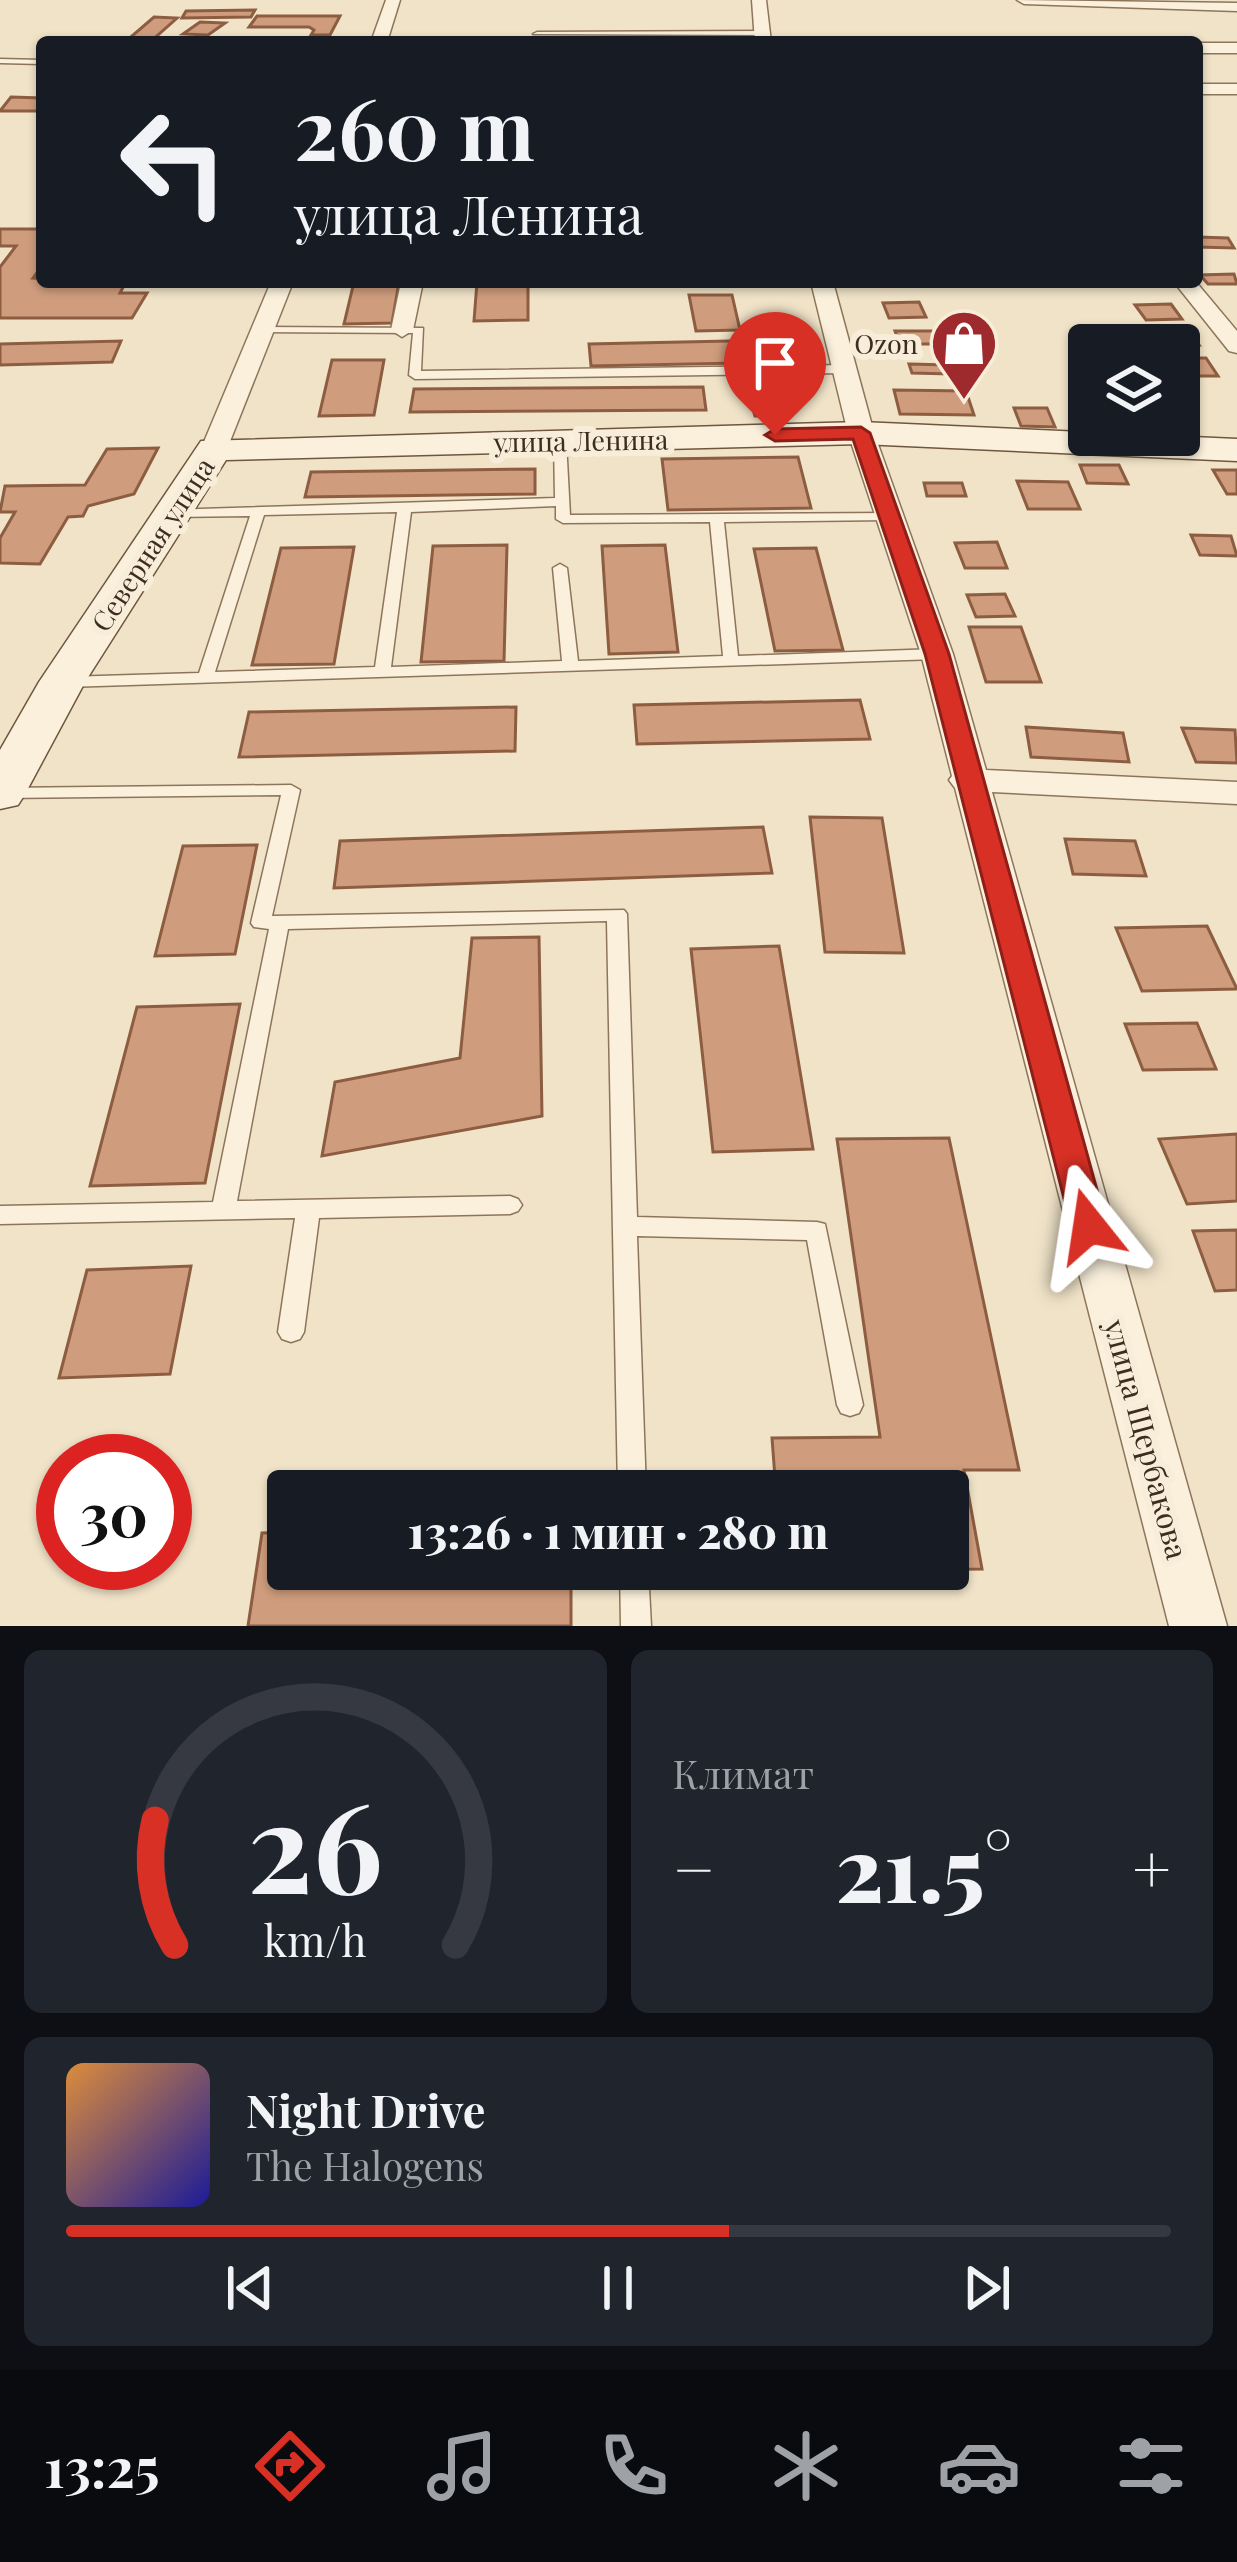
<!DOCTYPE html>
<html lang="ru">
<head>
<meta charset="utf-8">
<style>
  :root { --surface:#171b24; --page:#20242c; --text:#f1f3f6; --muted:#9ea1a6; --line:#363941; --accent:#d93025 }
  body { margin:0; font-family:"Playfair Display",serif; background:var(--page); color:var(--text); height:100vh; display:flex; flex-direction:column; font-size:45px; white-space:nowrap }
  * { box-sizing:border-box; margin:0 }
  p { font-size:39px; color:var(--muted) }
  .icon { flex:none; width:66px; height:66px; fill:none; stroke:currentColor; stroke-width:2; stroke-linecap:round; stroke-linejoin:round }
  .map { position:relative; height:1626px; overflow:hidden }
  .details { display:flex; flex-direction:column; gap:24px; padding:24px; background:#0d0f14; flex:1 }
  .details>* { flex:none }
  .banner { position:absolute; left:36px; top:36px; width:1167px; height:252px; border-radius:12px; box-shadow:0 3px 9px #0004; background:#171b24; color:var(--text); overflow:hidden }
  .controls { position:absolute; left:1068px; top:324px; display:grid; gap:24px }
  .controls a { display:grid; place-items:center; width:132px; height:132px; border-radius:12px; background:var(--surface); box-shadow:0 3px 9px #0004; font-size:60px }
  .speed { position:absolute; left:36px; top:1434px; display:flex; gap:24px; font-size:60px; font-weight:700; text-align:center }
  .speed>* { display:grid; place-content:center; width:156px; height:156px; border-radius:50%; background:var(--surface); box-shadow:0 3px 9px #0004; line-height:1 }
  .speed .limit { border:18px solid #d22; background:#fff; color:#111 }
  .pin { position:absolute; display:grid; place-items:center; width:102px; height:102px; color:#fff; margin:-123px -51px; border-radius:50% 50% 50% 0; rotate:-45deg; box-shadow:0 0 12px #0007 }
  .pin .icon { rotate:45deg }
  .me { position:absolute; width:132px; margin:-66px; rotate:345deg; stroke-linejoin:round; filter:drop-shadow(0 0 9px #0008) }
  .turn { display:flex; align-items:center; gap:42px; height:252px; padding:0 60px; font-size:54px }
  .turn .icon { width:156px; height:156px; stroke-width:2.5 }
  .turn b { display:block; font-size:84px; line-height:102px }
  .big { font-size:90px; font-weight:800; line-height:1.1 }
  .details .widget { flex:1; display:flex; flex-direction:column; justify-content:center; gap:18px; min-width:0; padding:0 42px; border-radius:18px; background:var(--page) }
  .details .dial { align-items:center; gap:0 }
  .dial svg { height:312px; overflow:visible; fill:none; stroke:var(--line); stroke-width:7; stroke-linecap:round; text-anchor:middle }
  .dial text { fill:var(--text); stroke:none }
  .song { display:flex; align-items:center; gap:36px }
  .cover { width:144px; height:144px; border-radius:18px; background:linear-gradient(135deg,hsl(30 70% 55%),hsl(240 70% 35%)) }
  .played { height:12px; border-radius:6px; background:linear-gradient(90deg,var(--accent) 60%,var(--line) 60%) }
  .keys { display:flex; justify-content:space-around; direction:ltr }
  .heat { display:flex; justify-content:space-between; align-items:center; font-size:66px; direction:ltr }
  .details .tiles { flex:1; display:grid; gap:24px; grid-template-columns:1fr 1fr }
  .widget:last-child { grid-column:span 2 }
  .trip { position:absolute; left:267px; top:1470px; width:702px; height:120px; border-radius:12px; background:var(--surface); box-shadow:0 3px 9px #0004; font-weight:800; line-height:120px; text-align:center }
  .tab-bar { display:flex; height:192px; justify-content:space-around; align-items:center; background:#090b0e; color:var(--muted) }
  .tab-bar .icon { width:84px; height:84px }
  .tab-bar .selected { color:var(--accent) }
  .tab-bar b { font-size:54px; color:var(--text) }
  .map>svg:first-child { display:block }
</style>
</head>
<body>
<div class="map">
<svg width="1237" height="1626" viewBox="0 0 1237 1626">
  <rect width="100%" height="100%" fill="#f0e3c8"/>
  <g fill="#cf9d7d" stroke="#8d5d41" stroke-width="3">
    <path d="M 255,10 L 251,17 L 182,18 L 186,11 Z"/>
    <path d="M 257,16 L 340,16 L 330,35 L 311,35 L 314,30 L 309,27 L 249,27 Z"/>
    <path d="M 154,17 L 177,18 L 150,42 L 125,42 Z"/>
    <path d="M 200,22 L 225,23 L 208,35 L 183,34 Z"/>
    <path d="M 11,97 L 42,98 L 42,111 L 0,111 Z"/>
    <path d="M 0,229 L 42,229 L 42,266 L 33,278 L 126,282 L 120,293 L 147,293 L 132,318 L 0,318 L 0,267 L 16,246 L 0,246 Z"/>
    <path d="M 1197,237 L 1228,238 L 1234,248 L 1197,247 Z"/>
    <path d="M 1234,274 L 1237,284 L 1208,284 L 1200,275 Z"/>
    <path d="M 354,282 L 399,282 L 392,323 L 344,324 Z"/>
    <path d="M 477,282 L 528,282 L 528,320 L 474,321 Z"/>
    <path d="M 689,295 L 732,295 L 740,330 L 696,331 Z"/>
    <path d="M 919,302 L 926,317 L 889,318 L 883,303 Z"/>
    <path d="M 1171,304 L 1182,319 L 1146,320 L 1135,305 Z"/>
    <path d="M 1150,330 L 1187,330 L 1199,345 L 1161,345 Z"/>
    <path d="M 895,331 L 934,331 L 940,344 L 900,344 Z"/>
    <path d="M 778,340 L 784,362 L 591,366 L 589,344 Z"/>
    <path d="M 121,341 L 112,362 L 0,365 L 0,344 Z"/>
    <path d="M 1179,358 L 1206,358 L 1218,376 L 1179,376 Z"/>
    <path d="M 332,360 L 384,360 L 374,415 L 319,416 Z"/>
    <path d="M 909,364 L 948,365 L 950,374 L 912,373 Z"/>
    <path d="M 736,376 L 793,376 L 796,389 L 738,390 Z"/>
    <path d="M 703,387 L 706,410 L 410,412 L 414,389 Z"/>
    <path d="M 894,390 L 966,391 L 974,415 L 900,414 Z"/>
    <path d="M 781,395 L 783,401 L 765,401 L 770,416 L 755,416 L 749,396 Z"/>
    <path d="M 1014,408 L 1047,408 L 1055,427 L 1021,426 Z"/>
    <path d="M 158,448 L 134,494 L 88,506 L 83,516 L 68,517 L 40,564 L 0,563 L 0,538 L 15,512 L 0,512 L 5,486 L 85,485 L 107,449 Z"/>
    <path d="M 798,457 L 811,508 L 668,510 L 662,459 Z"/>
    <path d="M 1080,465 L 1119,465 L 1128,484 L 1087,483 Z"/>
    <path d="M 535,469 L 535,494 L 305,497 L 311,472 Z"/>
    <path d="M 1213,470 L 1237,470 L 1237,494 L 1227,494 Z"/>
    <path d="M 1017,481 L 1068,482 L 1080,509 L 1028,509 Z"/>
    <path d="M 924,483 L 962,483 L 966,496 L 927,496 Z"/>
    <path d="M 1191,535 L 1231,536 L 1237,556 L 1200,555 Z"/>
    <path d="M 997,542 L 1007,568 L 965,568 L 955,543 Z"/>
    <path d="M 507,545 L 504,661 L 421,662 L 433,546 Z"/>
    <path d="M 665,545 L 678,652 L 609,654 L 602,546 Z"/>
    <path d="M 354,547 L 334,664 L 252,665 L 281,548 Z"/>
    <path d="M 816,548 L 843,650 L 775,651 L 754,549 Z"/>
    <path d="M 1005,594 L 1015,616 L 976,617 L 967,595 Z"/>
    <path d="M 969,627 L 1021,627 L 1041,682 L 986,682 Z"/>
    <path d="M 860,700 L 870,739 L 637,744 L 634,705 Z"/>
    <path d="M 516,707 L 515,751 L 239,757 L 249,712 Z"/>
    <path d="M 1026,727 L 1123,733 L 1129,762 L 1031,757 Z"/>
    <path d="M 1182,728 L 1235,730 L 1237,763 L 1196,762 Z"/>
    <path d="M 810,817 L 882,818 L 904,953 L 825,952 Z"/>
    <path d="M 763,827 L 772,873 L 334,888 L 340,841 Z"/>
    <path d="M 1065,839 L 1135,841 L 1146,876 L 1073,874 Z"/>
    <path d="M 257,845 L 235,954 L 155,956 L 183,846 Z"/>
    <path d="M 1207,926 L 1237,989 L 1142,991 L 1116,928 Z"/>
    <path d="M 539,937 L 542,1116 L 322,1156 L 335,1082 L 460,1058 L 472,938 Z"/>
    <path d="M 779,946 L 813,1149 L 713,1152 L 691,949 Z"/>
    <path d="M 240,1004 L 205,1183 L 90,1186 L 137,1007 Z"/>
    <path d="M 1197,1023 L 1216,1069 L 1143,1070 L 1125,1024 Z"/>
    <path d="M 1237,1134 L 1237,1201 L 1187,1204 L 1159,1139 Z"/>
    <path d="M 949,1138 L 1019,1470 L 964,1470 L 982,1569 L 784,1571 L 948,1569 L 948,1491 L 776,1491 L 772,1438 L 880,1437 L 837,1139 Z"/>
    <path d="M 1237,1230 L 1237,1290 L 1215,1291 L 1193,1231 Z"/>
    <path d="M 191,1266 L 170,1374 L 59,1378 L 87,1270 Z"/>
    <path d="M 288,1532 L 288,1569 L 571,1569 L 571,1626 L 248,1626 L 262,1533 Z"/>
  </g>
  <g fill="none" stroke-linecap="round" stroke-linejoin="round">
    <defs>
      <g id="lane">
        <path d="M 763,31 L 766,35 L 533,34 L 537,32 Z"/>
        <path d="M 0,59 L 42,60 L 42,64 L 0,63 Z"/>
        <path d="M 262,327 L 423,328 L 421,371 L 845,365 L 851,369 L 845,373 L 415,379 L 409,375 L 413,333 L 258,332 L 256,330 Z"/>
        <path d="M 560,437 L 566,441 L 570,515 L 894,513 L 896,516 L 889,520 L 724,522 L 738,656 L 937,649 L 945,654 L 937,659 L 66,687 L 58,682 L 66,677 L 199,673 L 250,516 L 172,517 L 167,516 L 167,510 L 555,498 L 554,441 ZM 556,506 L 556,519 L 563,523 L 710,522 L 723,656 L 578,661 L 567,568 L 560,564 L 553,568 L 562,661 L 391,667 L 411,512 ZM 397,512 L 375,667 L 215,672 L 264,515 Z"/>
        <path d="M 291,785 L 300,790 L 272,916 L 624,910 L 627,914 L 637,1217 L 817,1222 L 825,1224 L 863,1405 L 859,1413 L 850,1416 L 841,1413 L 837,1405 L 807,1240 L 637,1236 L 646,1491 L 618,1491 L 607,921 L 288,929 L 237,1201 L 510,1196 L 518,1199 L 522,1205 L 518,1211 L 510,1214 L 319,1218 L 304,1332 L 300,1339 L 291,1342 L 282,1339 L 278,1332 L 295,1218 L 0,1224 L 0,1206 L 213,1202 L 269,929 L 254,927 L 251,923 L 281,795 L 3,798 L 0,798 L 0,788 Z"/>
        <path d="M 620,1569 L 648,1569 L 651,1626 L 621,1626 Z"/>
      </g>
      <g id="street">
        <path d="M 386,0 L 400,0 L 387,42 L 371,42 Z"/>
        <path d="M 752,0 L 766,0 L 771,42 L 755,42 Z"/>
        <path d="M 1017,0 L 1237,3 L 1237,11 L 1024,4 Z"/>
        <rect x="1197" y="43" width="40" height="10"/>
        <rect x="1197" y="84" width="40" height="10"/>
        <path d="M 271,282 L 293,282 L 227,449 L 223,455 L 205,455 L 201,449 Z"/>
        <path d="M 401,282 L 423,282 L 413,330 L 402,337 L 391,330 Z"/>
        <path d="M 811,282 L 833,282 L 874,433 L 953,654 L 986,770 L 1237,782 L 1237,804 L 992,792 L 1227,1626 L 1169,1626 L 955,788 L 949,780 L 952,776 L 921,654 L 848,433 Z"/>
        <path d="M 1174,282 L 1196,282 L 1237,331 L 1237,353 L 1229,351 Z"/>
      </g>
      <path id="secondary" d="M 861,422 L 1237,439 L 1237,461 L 861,444 L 226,460 L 85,682 L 25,794 L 18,805 L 0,809 L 0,750 L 39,682 L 201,441 Z"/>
    </defs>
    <use href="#lane" stroke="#8d755c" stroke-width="3"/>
    <use href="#street" stroke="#8d755c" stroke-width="3"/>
    <use href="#secondary" stroke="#6f563f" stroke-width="3"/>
    <use href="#lane" fill="#faf0dc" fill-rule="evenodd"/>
    <use href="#street" fill="#faf0dc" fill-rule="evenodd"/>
    <use href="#secondary" fill="#faf0dc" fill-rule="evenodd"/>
  </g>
  <path fill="#d93025" stroke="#8d1f18" stroke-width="3" d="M 861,427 L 870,433 L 949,654 L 1107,1226 L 1102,1235 L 1089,1240 L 1076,1235 L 1071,1226 L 925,654 L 853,439 L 775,441 L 765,435 L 775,429 Z"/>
  <defs>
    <symbol id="shop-pin" viewBox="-11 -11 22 30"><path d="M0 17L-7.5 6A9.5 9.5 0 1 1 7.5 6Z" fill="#9e2a2d" stroke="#f7edd8"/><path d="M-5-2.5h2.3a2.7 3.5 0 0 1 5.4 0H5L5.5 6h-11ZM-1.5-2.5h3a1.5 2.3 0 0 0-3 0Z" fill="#fff"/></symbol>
  </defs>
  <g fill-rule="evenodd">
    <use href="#shop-pin" x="926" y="305" width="76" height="104"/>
  </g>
  <g text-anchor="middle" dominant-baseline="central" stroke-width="12" stroke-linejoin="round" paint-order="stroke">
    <g font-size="27" fill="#3d2d20" stroke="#f7edd8" text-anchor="end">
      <text x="918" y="343">Ozon</text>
    </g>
    <g font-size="27" fill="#3d2d20" stroke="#f7edd8">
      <text transform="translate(581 440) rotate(-1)">улица Ленина</text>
      <text transform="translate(152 544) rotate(-57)">Северная улица</text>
    </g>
    <g font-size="30" fill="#3d2d20" stroke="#f7edd8">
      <text transform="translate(1147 1439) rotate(75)">улица Щербакова</text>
    </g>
  </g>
</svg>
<div class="controls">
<a><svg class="icon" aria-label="layers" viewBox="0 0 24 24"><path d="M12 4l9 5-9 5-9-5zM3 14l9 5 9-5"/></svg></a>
</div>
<div class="speed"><div class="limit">30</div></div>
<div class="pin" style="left:775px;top:435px;background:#d93025"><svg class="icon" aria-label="arrive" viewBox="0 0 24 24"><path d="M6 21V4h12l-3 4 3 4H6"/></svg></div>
<svg class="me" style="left:1089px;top:1226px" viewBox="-20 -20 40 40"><path d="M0-17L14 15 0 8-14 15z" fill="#d93025" stroke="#fff" stroke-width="4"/></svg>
<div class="trip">13:26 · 1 мин · 280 m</div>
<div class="banner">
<div class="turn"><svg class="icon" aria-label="left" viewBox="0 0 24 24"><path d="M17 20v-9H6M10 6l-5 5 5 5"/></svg><div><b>260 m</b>улица Ленина</div></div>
</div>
</div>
<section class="details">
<div class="tiles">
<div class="widget dial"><svg viewBox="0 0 100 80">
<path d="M14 69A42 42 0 1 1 86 69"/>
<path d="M14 69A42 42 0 0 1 9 37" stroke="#d93025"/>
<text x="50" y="56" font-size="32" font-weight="700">26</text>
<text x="50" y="72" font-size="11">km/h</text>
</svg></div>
<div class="widget"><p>Климат</p>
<div class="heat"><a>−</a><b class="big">21.5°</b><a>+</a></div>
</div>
<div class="widget">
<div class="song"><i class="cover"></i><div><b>Night Drive</b><p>The Halogens</p></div></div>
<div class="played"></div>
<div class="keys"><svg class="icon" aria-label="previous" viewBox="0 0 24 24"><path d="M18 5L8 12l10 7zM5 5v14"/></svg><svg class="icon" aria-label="pause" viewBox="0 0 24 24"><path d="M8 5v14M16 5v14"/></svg><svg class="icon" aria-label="next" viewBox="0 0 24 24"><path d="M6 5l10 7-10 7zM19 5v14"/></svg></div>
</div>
</div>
</section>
<nav class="tab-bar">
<b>13:25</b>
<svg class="icon selected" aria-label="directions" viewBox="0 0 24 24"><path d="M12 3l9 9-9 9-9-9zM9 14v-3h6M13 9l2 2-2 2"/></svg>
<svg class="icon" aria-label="music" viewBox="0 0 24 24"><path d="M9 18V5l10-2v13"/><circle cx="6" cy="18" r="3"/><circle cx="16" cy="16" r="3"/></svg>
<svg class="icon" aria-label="phone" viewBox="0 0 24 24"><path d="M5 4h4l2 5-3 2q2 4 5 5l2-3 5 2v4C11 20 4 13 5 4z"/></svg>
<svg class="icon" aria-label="climate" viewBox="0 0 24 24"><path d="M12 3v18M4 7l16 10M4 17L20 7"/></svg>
<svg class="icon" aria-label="car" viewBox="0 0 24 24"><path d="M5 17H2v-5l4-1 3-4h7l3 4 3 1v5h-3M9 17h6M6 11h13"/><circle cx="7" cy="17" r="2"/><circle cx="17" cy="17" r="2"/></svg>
<svg class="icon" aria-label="filters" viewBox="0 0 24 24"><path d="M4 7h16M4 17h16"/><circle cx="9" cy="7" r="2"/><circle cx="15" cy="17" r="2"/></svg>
</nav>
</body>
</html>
